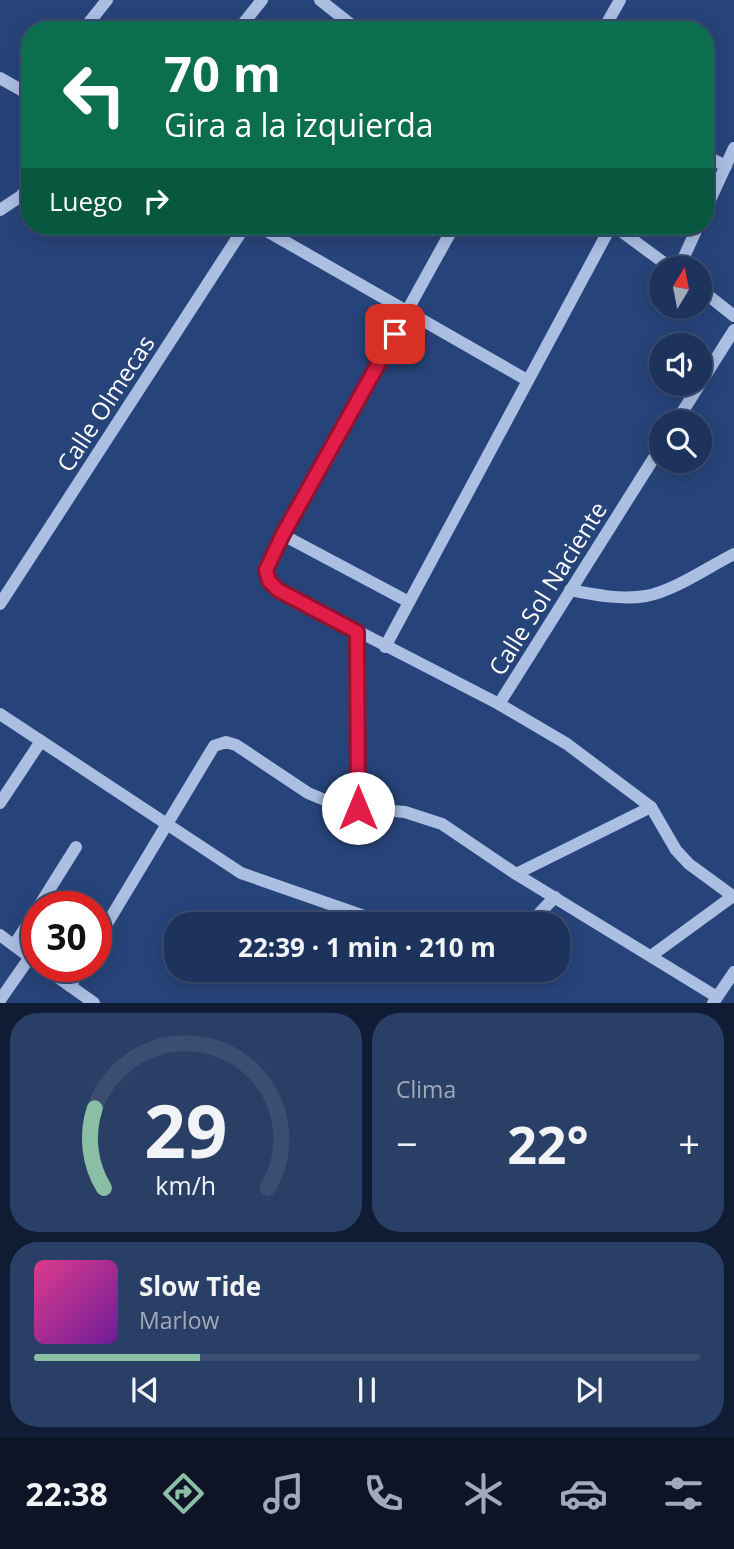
<!DOCTYPE html>
<html lang="es">
<head>
<meta charset="utf-8">
<style>
  :root { --surface:#1d335c; --page:#2a3f65; --text:#f1f3f6; --muted:#a0aabb; --line:#3b4e72; --accent:#8abfa5 }
  body { margin:0; font-family:"Open Sans",sans-serif; background:var(--page); color:var(--text); height:100vh; display:flex; flex-direction:column; font-size:26px; white-space:nowrap }
  * { box-sizing:border-box; margin:0 }
  p { font-size:23px; color:var(--muted) }
  .icon { flex:none; width:38px; height:38px; fill:none; stroke:currentColor; stroke-width:2; stroke-linecap:round; stroke-linejoin:round }
  .map { position:relative; height:1003px; overflow:hidden }
  .side { display:flex; flex-direction:column; gap:10px; padding:10px; background:#101c33; flex:1 }
  .side>* { flex:none }
  .hud { position:absolute; left:21px; top:21px; width:693px; height:214px; border-radius:28px; box-shadow:0 4px 18px #0003,0 0 0 2px var(--line); background:#0b6e4f; color:#fff; overflow:hidden }
  .needle { width:46px; rotate:10deg }
  .fabs { position:absolute; left:649px; top:256px; display:grid; gap:14px }
  .fabs a { display:grid; place-items:center; width:63px; height:63px; border-radius:50%; background:var(--surface); box-shadow:0 4px 18px #0003,0 0 0 2px var(--line); font-size:35px }
  .speed { position:absolute; left:21px; top:891px; display:flex; gap:14px; font-size:35px; font-weight:700; text-align:center }
  .speed>* { display:grid; place-content:center; width:91px; height:91px; border-radius:50%; background:var(--surface); box-shadow:0 4px 18px #0003,0 0 0 2px var(--line); line-height:1 }
  .speed .limit { border:10px solid #d22; background:#fff; color:#111 }
  .pin { position:absolute; display:grid; place-items:center; width:60px; height:60px; color:#fff; margin:-30px; border-radius:14px; box-shadow:0 4px 10px #0006 }
  .me { position:absolute; width:77px; margin:-38px; rotate:0deg; stroke-linejoin:round; filter:drop-shadow(0 0 5px #0008) }
  .turn { display:flex; align-items:center; gap:24px; height:147px; padding:0 28px; font-size:32px }
  .turn .icon { width:91px; height:91px; stroke-width:2.5 }
  .turn b { display:block; font-size:49px; line-height:60px }
  .then { display:flex; align-items:center; height:66px; padding:0 28px; background:#0003; gap:14px; font-size:26px }
  .big { font-size:52px; font-weight:700; line-height:1.1 }
  .side .widget { flex:1; display:flex; flex-direction:column; justify-content:center; gap:10px; min-width:0; padding:0 24px; border-radius:28px; background:var(--page) }
  .side .dial { align-items:center; gap:0 }
  .dial svg { height:182px; overflow:visible; fill:none; stroke:var(--line); stroke-width:7; stroke-linecap:round; text-anchor:middle }
  .dial text { fill:var(--text); stroke:none }
  .song { display:flex; align-items:center; gap:21px }
  .cover { width:84px; height:84px; border-radius:10px; background:linear-gradient(135deg,hsl(330 70% 55%),hsl(280 70% 35%)) }
  .played { height:7px; border-radius:4px; background:linear-gradient(90deg,var(--accent) 25%,var(--line) 25%) }
  .keys { display:flex; justify-content:space-around; direction:ltr }
  .heat { display:flex; justify-content:space-between; align-items:center; font-size:38px; direction:ltr }
  .side .tiles { flex:1; display:grid; gap:10px; grid-template-columns:1fr 1fr }
  .widget:last-child { grid-column:span 2 }
  .trip { position:absolute; left:164px; top:912px; width:406px; height:70px; border-radius:28px; background:var(--surface); box-shadow:0 4px 18px #0003,0 0 0 2px var(--line); font-weight:700; line-height:70px; text-align:center }
  .dock { display:flex; height:112px; justify-content:space-around; align-items:center; background:#0c1425; color:var(--muted) }
  .dock .icon { width:49px; height:49px }
  .dock .selected { color:var(--accent) }
  .dock b { font-size:32px; color:var(--text) }
  .map>svg:first-child { display:block }
</style>
</head>
<body>
<div class="map">
<svg width="734" height="1003" viewBox="0 0 734 1003">
  <rect width="100%" height="100%" fill="#27447a"/>
  <g fill="none" stroke-linecap="round" stroke-linejoin="round">
    <g stroke="#abbfe3" stroke-width="12">
      <path d="M 320,0 L 358,30"/>
      <path d="M 83,30 L 107,0"/>
      <path d="M 238,30 L 262,0"/>
      <path d="M 603,30 L 620,0"/>
      <path d="M 0,78 L 30,95"/>
      <path d="M 705,156 L 726,166"/>
      <path d="M 0,210 L 21,196 L 30,184"/>
      <path d="M 705,211 L 734,148"/>
      <path d="M 258,226 L 527,380"/>
      <path d="M 454,226 L 283,535 C 273,557 257,570 278,590 L 499,704 L 567,744 L 651,807 L 676,850 L 689,864 L 734,897"/>
      <path d="M 614,226 L 671,268"/>
      <path d="M 679,268 L 698,226"/>
      <path d="M 700,289 L 734,316"/>
      <path d="M 676,422 L 734,330"/>
      <path d="M 283,535 L 409,602"/>
      <path d="M 570,590 C 595,595 621,600 646,596 C 674,591 708,567 734,554"/>
      <path d="M 0,604 L 245,226"/>
      <path d="M 357,632 L 358,808"/>
      <path d="M 385,647 L 611,226"/>
      <path d="M 499,704 L 662,445"/>
      <path d="M 0,714 L 241,873 L 387,924"/>
      <path d="M 0,803 L 41,741"/>
      <path d="M 516,874 L 651,807"/>
      <path d="M 39,906 L 76,847"/>
      <path d="M 529,924 L 555,897"/>
      <path d="M 0,935 L 36,962"/>
      <path d="M 96,942 L 214,746 L 226,742 L 236,745 L 308,793 L 327,801 L 358,808 L 405,812 L 442,824 L 516,874 L 717,997"/>
      <path d="M 14,945 L 37,910"/>
      <path d="M 651,956 L 733,896"/>
      <path d="M 42,966 L 94,1003"/>
      <path d="M 70,986 L 82,966"/>
      <path d="M 0,1000 L 30,957"/>
      <path d="M 713,1003 L 734,972"/>
    </g>
  </g>
  <g fill="none" stroke-linecap="round" stroke-linejoin="round">
    <defs>
      <path id="route" d="M 358,808 L 357,632 L 278,590 L 269,581 L 266,570 L 283,534 L 395,334"/>
    </defs>
    <use href="#route" stroke="#92132f" stroke-width="18"/>
    <use href="#route" stroke="#e11d48" stroke-width="12"/>
  </g>
  <g text-anchor="middle" dominant-baseline="central" stroke-width="7" stroke-linejoin="round" paint-order="stroke">
    <g font-size="24" fill="#fff" stroke="#27447a">
      <text transform="translate(105 403) rotate(-57)">Calle Olmecas</text>
      <text transform="translate(547 588) rotate(-58)">Calle Sol Naciente</text>
    </g>
  </g>
</svg>
<div class="fabs">
<a><svg class="needle" viewBox="-14 -14 28 28"><path d="M0-13l5 13h-10z" fill="#e53935"/><path d="M0 13l5-13h-10z" fill="#a0aabb"/></svg></a>
<a><svg class="icon" aria-label="sound" viewBox="0 0 24 24"><path d="M4 9h4l5-4v14l-5-4H4zM17 9q2 3 0 6"/></svg></a>
<a><svg class="icon" aria-label="search" viewBox="0 0 24 24"><circle cx="10" cy="10" r="6"/><path d="M15 15l6 6"/></svg></a>
</div>
<div class="speed"><div class="limit">30</div></div>
<div class="pin" style="left:395px;top:334px;background:#d93025"><svg class="icon" aria-label="arrive" viewBox="0 0 24 24"><path d="M6 21V4h12l-3 4 3 4H6"/></svg></div>
<svg class="me" style="left:358px;top:808px" viewBox="-20 -20 40 40"><circle r="19" fill="#fff"/><path d="M0-13L10 11 0 6-10 11z" fill="#e11d48"/></svg>
<div class="trip">22:39 · 1 min · 210 m</div>
<div class="hud">
<div class="turn"><svg class="icon" aria-label="left" viewBox="0 0 24 24"><path d="M17 20v-9H6M10 6l-5 5 5 5"/></svg><div><b>70 m</b>Gira a la izquierda</div></div>
<div class="then">Luego<svg class="icon" aria-label="right" viewBox="0 0 24 24"><path d="M7 20v-9h11M14 6l5 5-5 5"/></svg></div>
</div>
</div>
<section class="side">
<div class="tiles">
<div class="widget dial"><svg viewBox="0 0 100 80">
<path d="M14 69A42 42 0 1 1 86 69"/>
<path d="M14 69A42 42 0 0 1 10 34" stroke="#8abfa5"/>
<text x="50" y="56" font-size="32" font-weight="700">29</text>
<text x="50" y="72" font-size="11">km/h</text>
</svg></div>
<div class="widget"><p>Clima</p>
<div class="heat"><a>−</a><b class="big">22°</b><a>+</a></div>
</div>
<div class="widget">
<div class="song"><i class="cover"></i><div><b>Slow Tide</b><p>Marlow</p></div></div>
<div class="played"></div>
<div class="keys"><svg class="icon" aria-label="previous" viewBox="0 0 24 24"><path d="M18 5L8 12l10 7zM5 5v14"/></svg><svg class="icon" aria-label="pause" viewBox="0 0 24 24"><path d="M8 5v14M16 5v14"/></svg><svg class="icon" aria-label="next" viewBox="0 0 24 24"><path d="M6 5l10 7-10 7zM19 5v14"/></svg></div>
</div>
</div>
</section>
<nav class="dock">
<b>22:38</b>
<svg class="icon selected" aria-label="directions" viewBox="0 0 24 24"><path d="M12 3l9 9-9 9-9-9zM9 14v-3h6M13 9l2 2-2 2"/></svg>
<svg class="icon" aria-label="music" viewBox="0 0 24 24"><path d="M9 18V5l10-2v13"/><circle cx="6" cy="18" r="3"/><circle cx="16" cy="16" r="3"/></svg>
<svg class="icon" aria-label="phone" viewBox="0 0 24 24"><path d="M5 4h4l2 5-3 2q2 4 5 5l2-3 5 2v4C11 20 4 13 5 4z"/></svg>
<svg class="icon" aria-label="climate" viewBox="0 0 24 24"><path d="M12 3v18M4 7l16 10M4 17L20 7"/></svg>
<svg class="icon" aria-label="car" viewBox="0 0 24 24"><path d="M5 17H2v-5l4-1 3-4h7l3 4 3 1v5h-3M9 17h6M6 11h13"/><circle cx="7" cy="17" r="2"/><circle cx="17" cy="17" r="2"/></svg>
<svg class="icon" aria-label="filters" viewBox="0 0 24 24"><path d="M4 7h16M4 17h16"/><circle cx="9" cy="7" r="2"/><circle cx="15" cy="17" r="2"/></svg>
</nav>
</body>
</html>
